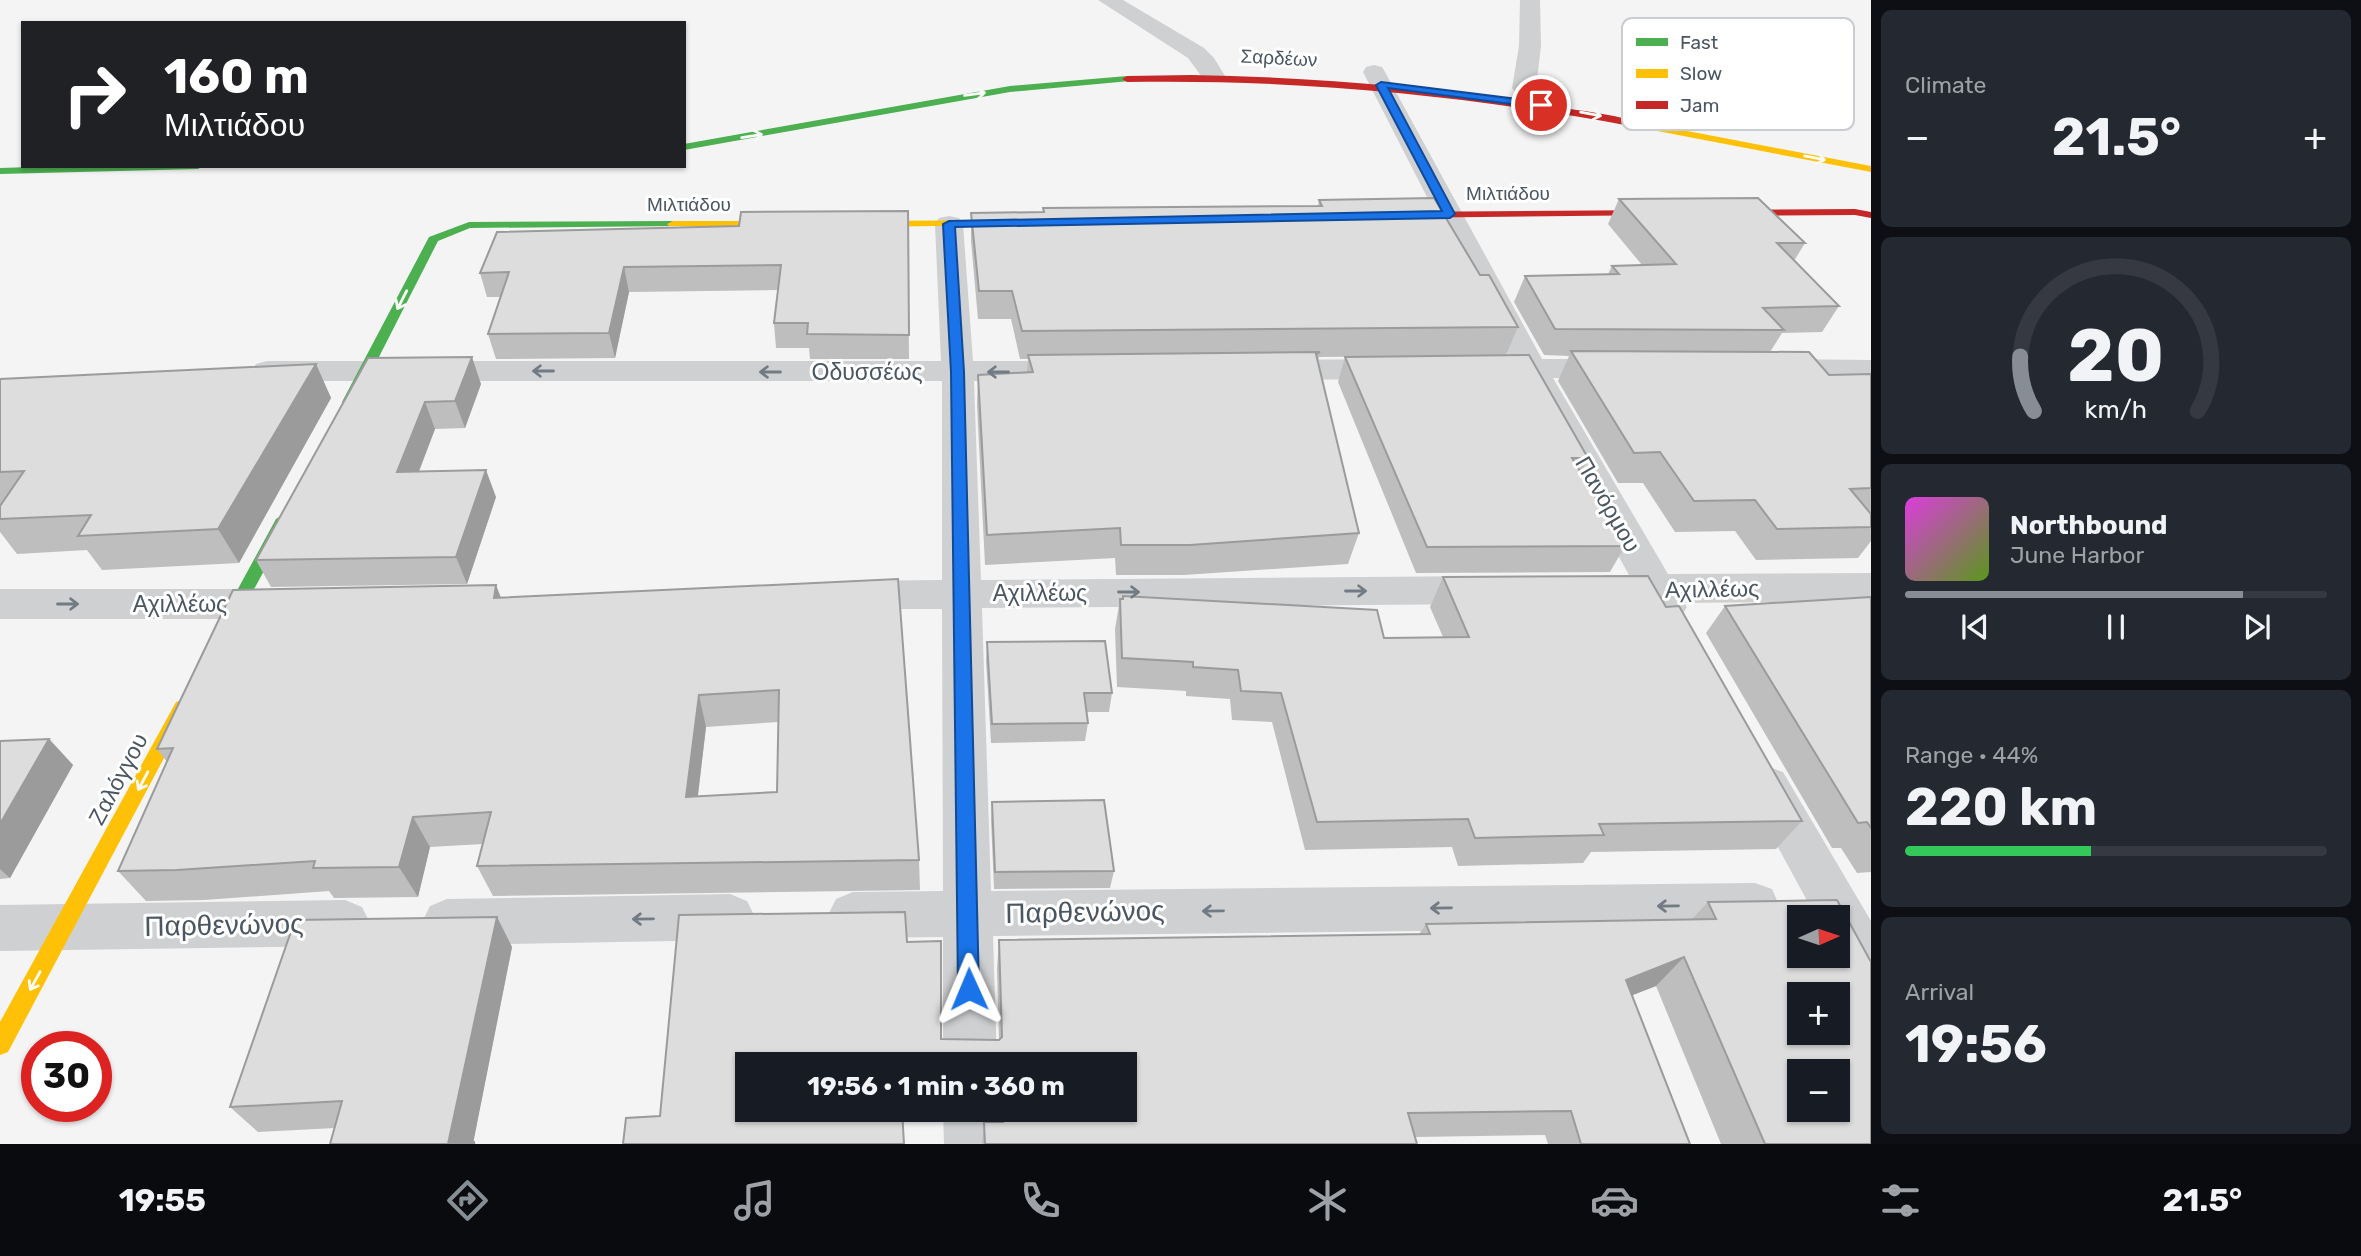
<!DOCTYPE html>
<html lang="en">
<head>
<meta charset="utf-8">
<style>
  :root { --surface:#171b24; --page:#242831; --text:#f1f3f6; --muted:#9ea1a6; --line:#363941; --accent:#868d94 }
  body { margin:0; font-family:Rubik,sans-serif; background:var(--page); color:var(--text); height:100vh; display:flex; flex-direction:column; font-size:26px; white-space:nowrap }
  * { box-sizing:border-box; margin:0 }
  p { font-size:23px; color:var(--muted) }
  .icon { flex:none; width:38px; height:38px; fill:none; stroke:currentColor; stroke-width:2; stroke-linecap:round; stroke-linejoin:round }
  .map { position:relative; flex:1; overflow:hidden }
  .drawer { display:flex; flex-direction:column; gap:10px; padding:10px; background:#0d0f14; width:490px }
  .drawer>* { flex:none }
  .banner { position:absolute; left:21px; top:21px; width:665px; height:147px; border-radius:0px; box-shadow:0 2px 5px #0004; background:#202124; color:#fff; overflow:hidden }
  .needle { width:46px; rotate:87deg }
  .tools { position:absolute; left:1787px; top:905px; display:grid; gap:14px }
  .tools a { display:grid; place-items:center; width:63px; height:63px; border-radius:0px; background:var(--surface); box-shadow:0 2px 5px #0004; font-size:35px }
  .speed { position:absolute; left:21px; top:1031px; display:flex; gap:14px; font-size:35px; font-weight:700; text-align:center }
  .speed>* { display:grid; place-content:center; width:91px; height:91px; border-radius:50%; background:var(--surface); box-shadow:0 2px 5px #0004; line-height:1 }
  .speed .limit { border:10px solid #d22; background:#fff; color:#111 }
  .pin { position:absolute; display:grid; place-items:center; width:60px; height:60px; color:#fff; margin:-30px; border:4px solid #fff; border-radius:50%; box-shadow:0 2px 7px #0007 }
  .me { position:absolute; width:77px; margin:-38px; rotate:359deg; stroke-linejoin:round; filter:drop-shadow(0 0 5px #0008) }
  .turn { display:flex; align-items:center; gap:24px; height:147px; padding:0 28px; font-size:32px }
  .turn .icon { width:91px; height:91px; stroke-width:2.5 }
  .turn b { display:block; font-size:49px; line-height:60px }
  .big { font-size:52px; font-weight:700; line-height:1.1 }
  .drawer .tile { flex:1; display:flex; flex-direction:column; justify-content:center; gap:10px; min-width:0; padding:0 24px; border-radius:10px; background:var(--page) }
  .drawer .dial { align-items:center; gap:0 }
  .dial svg { height:182px; overflow:visible; fill:none; stroke:var(--line); stroke-width:7; stroke-linecap:round; text-anchor:middle }
  .dial text { fill:var(--text); stroke:none }
  .song { display:flex; align-items:center; gap:21px }
  .cover { width:84px; height:84px; border-radius:10px; background:linear-gradient(135deg,hsl(300 70% 55%),hsl(90 70% 35%)) }
  .played { height:7px; border-radius:4px; background:linear-gradient(90deg,var(--accent) 80%,var(--line) 80%) }
  .keys { display:flex; justify-content:space-around; direction:ltr }
  .heat { display:flex; justify-content:space-between; align-items:center; font-size:38px; direction:ltr }
  .charge { height:10px; border-radius:5px; background:linear-gradient(90deg,#34c759 44%,var(--line) 0) }
  .trip { position:absolute; left:735px; top:1052px; width:402px; height:70px; border-radius:0px; background:var(--surface); box-shadow:0 2px 5px #0004; font-weight:700; line-height:70px; text-align:center }
  .menu { display:flex; height:112px; justify-content:space-around; align-items:center; background:#090b0e; color:var(--muted) }
  .menu .icon { width:49px; height:49px }
  .menu .on { color:var(--accent) }
  .menu b { font-size:32px; color:var(--text) }
  main { display:flex; flex:1; min-height:0 }
  .map>svg:first-child { display:block }
</style>
</head>
<body>
<main>
<div class="map">
<svg width="1871" height="1144" viewBox="0 0 1871 1144">
  <rect width="100%" height="100%" fill="#f4f4f4"/>
  <g fill="none" stroke-linecap="round" stroke-linejoin="round">
    <g fill="#ced0d2" fill-rule="evenodd">
      <path d="M 1098,0 L 1123,0 L 1204,48 L 1214,58 L 1225,76 L 1221,81 L 1205,81 L 1188,58 Z"/>
      <path d="M 1520,0 L 1540,0 L 1541,46 L 1536,88 L 1532,93 L 1516,93 L 1512,88 L 1519,46 Z"/>
      <path d="M 1374,65 L 1382,67 L 1385,72 L 1542,359 L 1617,359 L 1628,362 L 1633,369 L 1628,376 L 1617,379 L 1553,378 L 1668,574 L 1871,573 L 1871,601 L 1684,603 L 1687,607 L 1681,617 L 1667,622 L 1653,617 L 1645,603 L 1605,603 L 1591,599 L 1585,589 L 1591,579 L 1605,575 L 1629,575 L 1520,378 L 1474,375 L 1469,368 L 1474,361 L 1510,359 L 1363,72 L 1366,67 Z"/>
      <path d="M 949,216 L 959,218 L 963,224 L 973,361 L 1078,361 L 1089,364 L 1094,371 L 1089,378 L 1078,381 L 974,381 L 981,580 L 1489,576 L 1503,580 L 1509,590 L 1503,600 L 1489,604 L 982,608 L 991,891 L 1755,883 L 1772,889 L 1779,905 L 1772,921 L 1755,927 L 993,936 L 997,1064 L 943,1064 L 943,937 L 853,938 L 836,931 L 828,915 L 836,899 L 853,892 L 943,891 L 942,609 L 846,609 L 832,605 L 826,595 L 832,585 L 846,581 L 942,580 L 942,381 L 267,381 L 256,378 L 251,371 L 256,364 L 267,361 L 941,361 L 935,224 L 939,218 Z"/>
      <path d="M 1393,359 L 1404,362 L 1409,369 L 1404,376 L 1393,379 L 1268,380 L 1257,377 L 1252,370 L 1257,363 L 1268,360 Z"/>
      <path d="M 1772,359 L 1871,360 L 1871,380 L 1772,379 L 1761,376 L 1756,369 L 1761,362 Z"/>
      <path d="M 0,589 L 271,589 L 285,594 L 291,604 L 285,614 L 271,619 L 0,619 Z"/>
      <path d="M 1767,766 L 1783,772 L 1871,921 L 1871,992 C 1834,978 1838,951 1838,917 L 1816,917 L 1744,785 L 1751,772 Z"/>
      <path d="M 730,894 L 747,901 L 755,917 L 747,933 L 730,940 L 447,945 L 430,938 L 422,922 L 430,906 L 447,899 Z"/>
      <path d="M 345,900 L 362,907 L 370,923 L 362,939 L 345,946 L 0,951 L 0,905 Z"/>
      <path d="M 943,1110 L 998,1110 L 1000,1144 L 944,1144 Z"/>
    </g>
    <g fill="#4caf50" fill-rule="evenodd">
      <path d="M 1127,76 L 1130,77 L 1130,81 L 1010,92 L 684,150 L 684,144 L 1010,86 Z"/>
      <path d="M 62,166 L 203,166 L 198,169 L 0,174 L 0,168 Z"/>
      <path d="M 673,221 L 679,224 L 677,226 L 470,228 L 438,241 L 356,402 L 349,406 L 342,402 L 429,237 L 469,222 Z"/>
      <path d="M 284,514 L 292,519 L 227,639 L 215,639 L 213,635 L 215,631 L 276,519 Z"/>
    </g>
    <g fill="#ffc107" fill-rule="evenodd">
      <path d="M 1630,120 L 1871,166 L 1871,172 L 1626,125 L 1626,121 Z"/>
      <path d="M 1023,220 L 1029,223 L 1027,225 L 856,227 L 850,224 L 856,221 Z"/>
      <path d="M 673,221 L 792,221 L 798,224 L 792,227 L 669,226 L 667,224 Z"/>
      <path d="M 182,700 L 188,702 L 191,707 L 8,1052 L 0,1055 L 0,1022 L 176,702 Z"/>
    </g>
    <g fill="#c62828" fill-rule="evenodd">
      <path d="M 1191,75 C 1314,77 1436,87 1557,107 C 1575,110 1623,115 1635,123 L 1630,126 C 1463,95 1297,79 1127,82 L 1122,79 L 1127,76 Z"/>
      <path d="M 1855,209 L 1871,212 L 1871,218 L 1855,215 L 1720,216 L 1714,213 L 1720,210 Z"/>
      <path d="M 1663,210 L 1667,211 L 1667,215 L 1391,218 L 1385,215 L 1391,212 Z"/>
    </g>
  </g>
  <g fill="#bebebf" fill-rule="evenodd">
    <path d="M 1619,199 L 1805,243 L 1794,261 L 1839,306 L 1822,332 L 1782,333 L 1770,352 L 1829,375 L 1871,374 L 1871,541 L 1858,558 L 1756,560 L 1735,531 L 1675,532 L 1643,483 L 1618,483 L 1558,381 L 1569,356 L 1544,355 L 1514,302 L 1525,276 L 1608,274 L 1612,266 L 1642,265 L 1608,224 Z"/>
    <path d="M 1319,200 L 1480,275 L 1518,327 L 1506,355 L 1319,357 L 1318,361 L 1359,533 L 1348,564 L 1184,575 L 1116,575 L 1115,558 L 985,565 L 977,405 L 978,375 L 1027,373 L 1028,359 L 1020,359 L 1011,319 L 978,319 L 971,241 L 971,213 L 1043,212 L 1043,208 L 1318,206 Z"/>
    <path d="M 908,211 L 909,359 L 810,359 L 809,348 L 776,348 L 774,323 L 778,290 L 629,292 L 615,358 L 496,359 L 488,334 L 501,297 L 487,297 L 480,273 L 739,226 Z"/>
    <path d="M 1345,357 L 1588,458 L 1581,473 L 1625,546 L 1610,572 L 1416,573 L 1338,382 Z"/>
    <path d="M 368,358 L 481,384 L 465,428 L 435,429 L 419,472 L 496,497 L 467,584 L 271,587 L 256,560 Z"/>
    <path d="M 316,364 L 331,398 L 239,563 L 102,570 L 87,550 L 17,554 L 0,532 L 0,379 Z"/>
    <path d="M 1443,577 L 1666,607 L 1802,821 L 1776,849 L 1591,852 L 1583,863 L 1458,866 L 1452,847 L 1305,850 L 1272,722 L 1232,720 L 1230,699 L 1186,696 L 1186,691 L 1117,687 L 1115,629 L 1120,599 L 1123,599 L 1123,596 L 1384,638 L 1443,637 L 1430,607 Z"/>
    <path d="M 898,579 L 919,860 L 920,890 L 493,896 L 477,866 L 483,844 L 430,847 L 418,897 L 334,898 L 329,891 L 204,900 L 146,901 L 118,871 L 167,762 L 157,749 L 501,598 ZM 778,722 L 777,792 L 698,796 L 706,727 Z"/>
    <path d="M 1871,597 L 1871,872 L 1857,873 L 1841,848 L 1832,848 L 1706,633 L 1725,606 Z"/>
    <path d="M 987,642 L 1112,693 L 1109,712 L 1086,712 L 1088,723 L 1085,741 L 991,743 L 986,661 Z"/>
    <path d="M 49,739 L 73,765 L 10,878 L 0,879 L 0,741 Z"/>
    <path d="M 992,802 L 1114,871 L 1110,888 L 994,889 L 991,820 Z"/>
    <path d="M 1708,902 L 1871,1144 L 1721,1144 L 1656,986 L 1632,995 L 1690,1144 L 1548,1144 L 1545,1135 L 1415,1137 L 1417,1144 L 982,1144 L 984,1122 L 1001,1122 L 1000,1110 L 1125,1110 L 1125,1064 L 747,1064 L 660,1116 L 907,942 L 941,1039 L 999,1040 L 997,969 L 999,940 L 1419,934 L 1426,924 L 1691,920 Z"/>
    <path d="M 497,917 L 512,947 L 473,1142 L 476,1144 L 330,1144 L 335,1128 L 258,1132 L 230,1107 Z"/>
  </g>
  <g fill="#9b9b9b">
    <path d="M 624,267 L 629,292 L 615,358 L 609,333 Z"/>
    <path d="M 472,357 L 481,384 L 465,428 L 455,401 Z"/>
    <path d="M 316,364 L 331,398 L 239,563 L 218,529 Z"/>
    <path d="M 425,402 L 435,429 L 408,499 L 397,472 Z"/>
    <path d="M 486,470 L 496,497 L 467,584 L 456,557 Z"/>
    <path d="M 496,585 L 509,618 L 494,598 Z"/>
    <path d="M 699,695 L 706,727 L 694,827 L 686,797 Z"/>
    <path d="M 49,739 L 73,765 L 10,878 L 0,869 L 0,824 Z"/>
    <path d="M 413,817 L 430,847 L 418,897 L 399,867 Z"/>
    <path d="M 497,917 L 512,947 L 473,1144 L 448,1144 Z"/>
    <path d="M 1684,957 L 1656,986 L 1600,1008 L 1626,980 Z"/>
  </g>
  <g fill="#ddddde" stroke="#9b9b9b" stroke-width="2" fill-rule="evenodd">
    <path d="M 1434,198 L 1480,275 L 1489,275 L 1518,327 L 1022,331 L 1012,291 L 979,291 L 971,213 L 1044,212 L 1043,208 L 1322,206 L 1319,200 Z"/>
    <path d="M 1758,198 L 1805,243 L 1777,243 L 1839,306 L 1763,308 L 1784,330 L 1555,329 L 1525,276 L 1619,274 L 1612,266 L 1676,264 L 1619,199 Z"/>
    <path d="M 908,211 L 909,335 L 807,334 L 808,323 L 774,323 L 781,265 L 624,267 L 609,333 L 488,334 L 509,272 L 480,273 L 497,232 L 739,226 L 741,212 Z"/>
    <path d="M 1571,351 L 1809,352 L 1829,375 L 1871,374 L 1871,488 L 1850,489 L 1871,514 L 1871,527 L 1777,529 L 1755,500 L 1694,501 L 1660,452 L 1634,453 Z"/>
    <path d="M 1320,352 L 1316,354 L 1359,533 L 1190,545 L 1121,545 L 1120,528 L 987,535 L 978,375 L 1033,372 L 1028,355 Z"/>
    <path d="M 1529,355 L 1588,458 L 1572,458 L 1625,546 L 1427,547 L 1345,357 Z"/>
    <path d="M 472,357 L 455,401 L 425,402 L 397,472 L 486,470 L 456,557 L 256,560 L 368,358 Z"/>
    <path d="M 316,364 L 218,529 L 78,536 L 91,515 L 0,519 L 0,506 L 24,471 L 0,472 L 0,379 Z"/>
    <path d="M 1648,576 L 1666,607 L 1679,606 L 1802,821 L 1599,824 L 1604,835 L 1475,838 L 1468,819 L 1317,822 L 1281,693 L 1241,691 L 1238,670 L 1193,667 L 1193,662 L 1122,658 L 1120,599 L 1123,599 L 1123,596 L 1377,610 L 1384,638 L 1469,637 L 1443,577 Z"/>
    <path d="M 898,579 L 919,860 L 477,866 L 491,812 L 413,817 L 399,867 L 313,868 L 315,861 L 177,870 L 118,871 L 173,748 L 157,749 L 233,590 L 496,585 L 494,598 ZM 779,690 L 777,792 L 686,797 L 699,695 Z"/>
    <path d="M 1871,597 L 1871,828 L 1867,822 L 1858,823 L 1725,606 Z"/>
    <path d="M 1105,641 L 1112,693 L 1084,693 L 1088,723 L 992,724 L 987,642 Z"/>
    <path d="M 49,739 L 0,824 L 0,741 Z"/>
    <path d="M 1104,800 L 1114,871 L 995,872 L 992,802 Z"/>
    <path d="M 1837,900 L 1871,962 L 1871,1144 L 1765,1144 L 1684,957 L 1626,980 L 1690,1144 L 1581,1144 L 1571,1111 L 1408,1113 L 1417,1144 L 985,1144 L 984,1122 L 1003,1122 L 1005,1119 L 1005,1110 L 1125,1110 L 1125,1064 L 747,1064 L 747,1110 L 902,1110 L 904,1144 L 623,1144 L 626,1118 L 660,1116 L 679,915 L 905,912 L 907,942 L 941,941 L 941,1039 L 999,1040 L 1002,1037 L 999,940 L 1430,934 L 1426,924 L 1716,919 L 1708,902 ZM 1799,917 L 1838,917 L 1838,956 L 1799,956 ZM 1799,994 L 1838,994 L 1838,1032 L 1799,1032 ZM 1799,1071 L 1838,1071 L 1838,1110 L 1799,1110 Z"/>
    <path d="M 497,917 L 448,1144 L 474,1142 L 474,1144 L 330,1144 L 342,1101 L 230,1107 L 295,920 Z"/>
  </g>
  <defs><path id="oneway-shaft" d="M-6 0H5M1.5-3L5.5 0L1.5 3" fill="none" stroke-width="1.6" stroke-linecap="round" stroke-linejoin="round" transform="scale(1.75)"/></defs>
  <g stroke="#f6fbf6">
    <use href="#oneway-shaft" transform="translate(975 94) rotate(-8)"/>
    <use href="#oneway-shaft" transform="translate(1591 114) rotate(10)"/>
    <use href="#oneway-shaft" transform="translate(752 136) rotate(-9)"/>
    <use href="#oneway-shaft" transform="translate(1815 158) rotate(11)"/>
    <use href="#oneway-shaft" transform="translate(402 300) rotate(117)"/>
    <use href="#oneway-shaft" transform="translate(143 781) rotate(118)"/>
    <use href="#oneway-shaft" transform="translate(35 981) rotate(119)"/>
  </g>
  <g stroke="#727b83">
    <use href="#oneway-shaft" transform="translate(543 371) rotate(-180)"/>
    <use href="#oneway-shaft" transform="translate(770 372) rotate(-180)"/>
    <use href="#oneway-shaft" transform="translate(998 372) rotate(180)"/>
    <use href="#oneway-shaft" transform="translate(1356 591)"/>
    <use href="#oneway-shaft" transform="translate(1129 592)"/>
    <use href="#oneway-shaft" transform="translate(68 604)"/>
    <use href="#oneway-shaft" transform="translate(1668 906) rotate(179)"/>
    <use href="#oneway-shaft" transform="translate(1441 908) rotate(179)"/>
    <use href="#oneway-shaft" transform="translate(1213 911) rotate(179)"/>
    <use href="#oneway-shaft" transform="translate(643 919) rotate(179)"/>
  </g>
  <path fill="#1a73e8" stroke="#114b97" stroke-width="2" d="M 1381,82 L 1541,102 L 1546,105 L 1541,108 L 1388,88 L 1455,214 L 1450,218 L 955,227 L 964,372 L 979,989 L 976,996 L 969,999 L 961,996 L 958,989 L 951,372 L 943,224 L 949,221 L 1442,211 L 1376,85 Z"/>
  <g text-anchor="middle" dominant-baseline="central" stroke-width="6" stroke-linejoin="round" paint-order="stroke">
    <g font-size="19" fill="#4a5661" stroke="#fff">
      <text transform="translate(1279 58) rotate(3)">Σαρδέων</text>
      <text x="1508" y="193">Μιλτιάδου</text>
      <text x="689" y="204">Μιλτιάδου</text>
    </g>
    <g font-size="23" fill="#4a5661" stroke="#fff">
      <text x="867" y="372">Οδυσσέως</text>
      <text transform="translate(1608 504) rotate(60)">Πανόρμου</text>
      <text transform="translate(1712 589) rotate(-1)">Αχιλλέως</text>
      <text x="1040" y="593">Αχιλλέως</text>
      <text x="180" y="604">Αχιλλέως</text>
      <text transform="translate(118 779) rotate(-62)">Ζαλόγγου</text>
    </g>
    <g font-size="28" fill="#4a5661" stroke="#fff">
      <text transform="translate(1085 912) rotate(-1)">Παρθενώνος</text>
      <text transform="translate(224 925) rotate(-1)">Παρθενώνος</text>
    </g>
  </g>
  <rect x="1622" y="18" width="232" height="112" rx="10" fill="#fff" stroke="#c9ccd0" stroke-width="2"/>
  <rect x="1636" y="38" width="32" height="8" fill="#4caf50"/>
  <rect x="1636" y="69" width="32" height="9" fill="#ffc107"/>
  <rect x="1636" y="101" width="32" height="8" fill="#c62828"/>
  <g font-size="19" fill="#4a5661">
    <text x="1680" y="49">Fast</text>
    <text x="1680" y="80">Slow</text>
    <text x="1680" y="112">Jam</text>
  </g>
</svg>
<div class="tools">
<a><svg class="needle" viewBox="-14 -14 28 28"><path d="M0-13l5 13h-10z" fill="#e53935"/><path d="M0 13l5-13h-10z" fill="#9ea1a6"/></svg></a>
<a>+</a>
<a>−</a>
</div>
<div class="speed"><div class="limit">30</div></div>
<div class="pin" style="left:1541px;top:105px;background:#d93025"><svg class="icon" aria-label="arrive" viewBox="0 0 24 24"><path d="M6 21V4h12l-3 4 3 4H6"/></svg></div>
<svg class="me" style="left:969px;top:989px" viewBox="-20 -20 40 40"><path d="M0-17L14 15 0 8-14 15z" fill="#1a73e8" stroke="#fff" stroke-width="4"/></svg>
<div class="trip">19:56 · 1 min · 360 m</div>
<div class="banner">
<div class="turn"><svg class="icon" aria-label="right" viewBox="0 0 24 24"><path d="M7 20v-9h11M14 6l5 5-5 5"/></svg><div><b>160 m</b>Μιλτιάδου</div></div>
</div>
</div>
<section class="drawer">
<div class="tile"><p>Climate</p>
<div class="heat"><a>−</a><b class="big">21.5°</b><a>+</a></div>
</div>
<div class="tile dial"><svg viewBox="0 0 100 80">
<path d="M14 69A42 42 0 1 1 86 69"/>
<path d="M14 69A42 42 0 0 1 8 45" stroke="#868d94"/>
<text x="50" y="56" font-size="32" font-weight="700">20</text>
<text x="50" y="72" font-size="11">km/h</text>
</svg></div>
<div class="tile">
<div class="song"><i class="cover"></i><div><b>Northbound</b><p>June Harbor</p></div></div>
<div class="played"></div>
<div class="keys"><svg class="icon" aria-label="previous" viewBox="0 0 24 24"><path d="M18 5L8 12l10 7zM5 5v14"/></svg><svg class="icon" aria-label="pause" viewBox="0 0 24 24"><path d="M8 5v14M16 5v14"/></svg><svg class="icon" aria-label="next" viewBox="0 0 24 24"><path d="M6 5l10 7-10 7zM19 5v14"/></svg></div>
</div>
<div class="tile"><p>Range · 44%</p><b class="big">220 km</b><div class="charge"></div></div>
<div class="tile"><p>Arrival</p><b class="big">19:56</b></div>
</section>
</main>
<nav class="menu">
<b>19:55</b>
<svg class="icon on" aria-label="directions" viewBox="0 0 24 24"><path d="M12 3l9 9-9 9-9-9zM9 14v-3h6M13 9l2 2-2 2"/></svg>
<svg class="icon" aria-label="music" viewBox="0 0 24 24"><path d="M9 18V5l10-2v13"/><circle cx="6" cy="18" r="3"/><circle cx="16" cy="16" r="3"/></svg>
<svg class="icon" aria-label="phone" viewBox="0 0 24 24"><path d="M5 4h4l2 5-3 2q2 4 5 5l2-3 5 2v4C11 20 4 13 5 4z"/></svg>
<svg class="icon" aria-label="climate" viewBox="0 0 24 24"><path d="M12 3v18M4 7l16 10M4 17L20 7"/></svg>
<svg class="icon" aria-label="car" viewBox="0 0 24 24"><path d="M5 17H2v-5l4-1 3-4h7l3 4 3 1v5h-3M9 17h6M6 11h13"/><circle cx="7" cy="17" r="2"/><circle cx="17" cy="17" r="2"/></svg>
<svg class="icon" aria-label="filters" viewBox="0 0 24 24"><path d="M4 7h16M4 17h16"/><circle cx="9" cy="7" r="2"/><circle cx="15" cy="17" r="2"/></svg>
<b>21.5°</b>
</nav>
</body>
</html>
